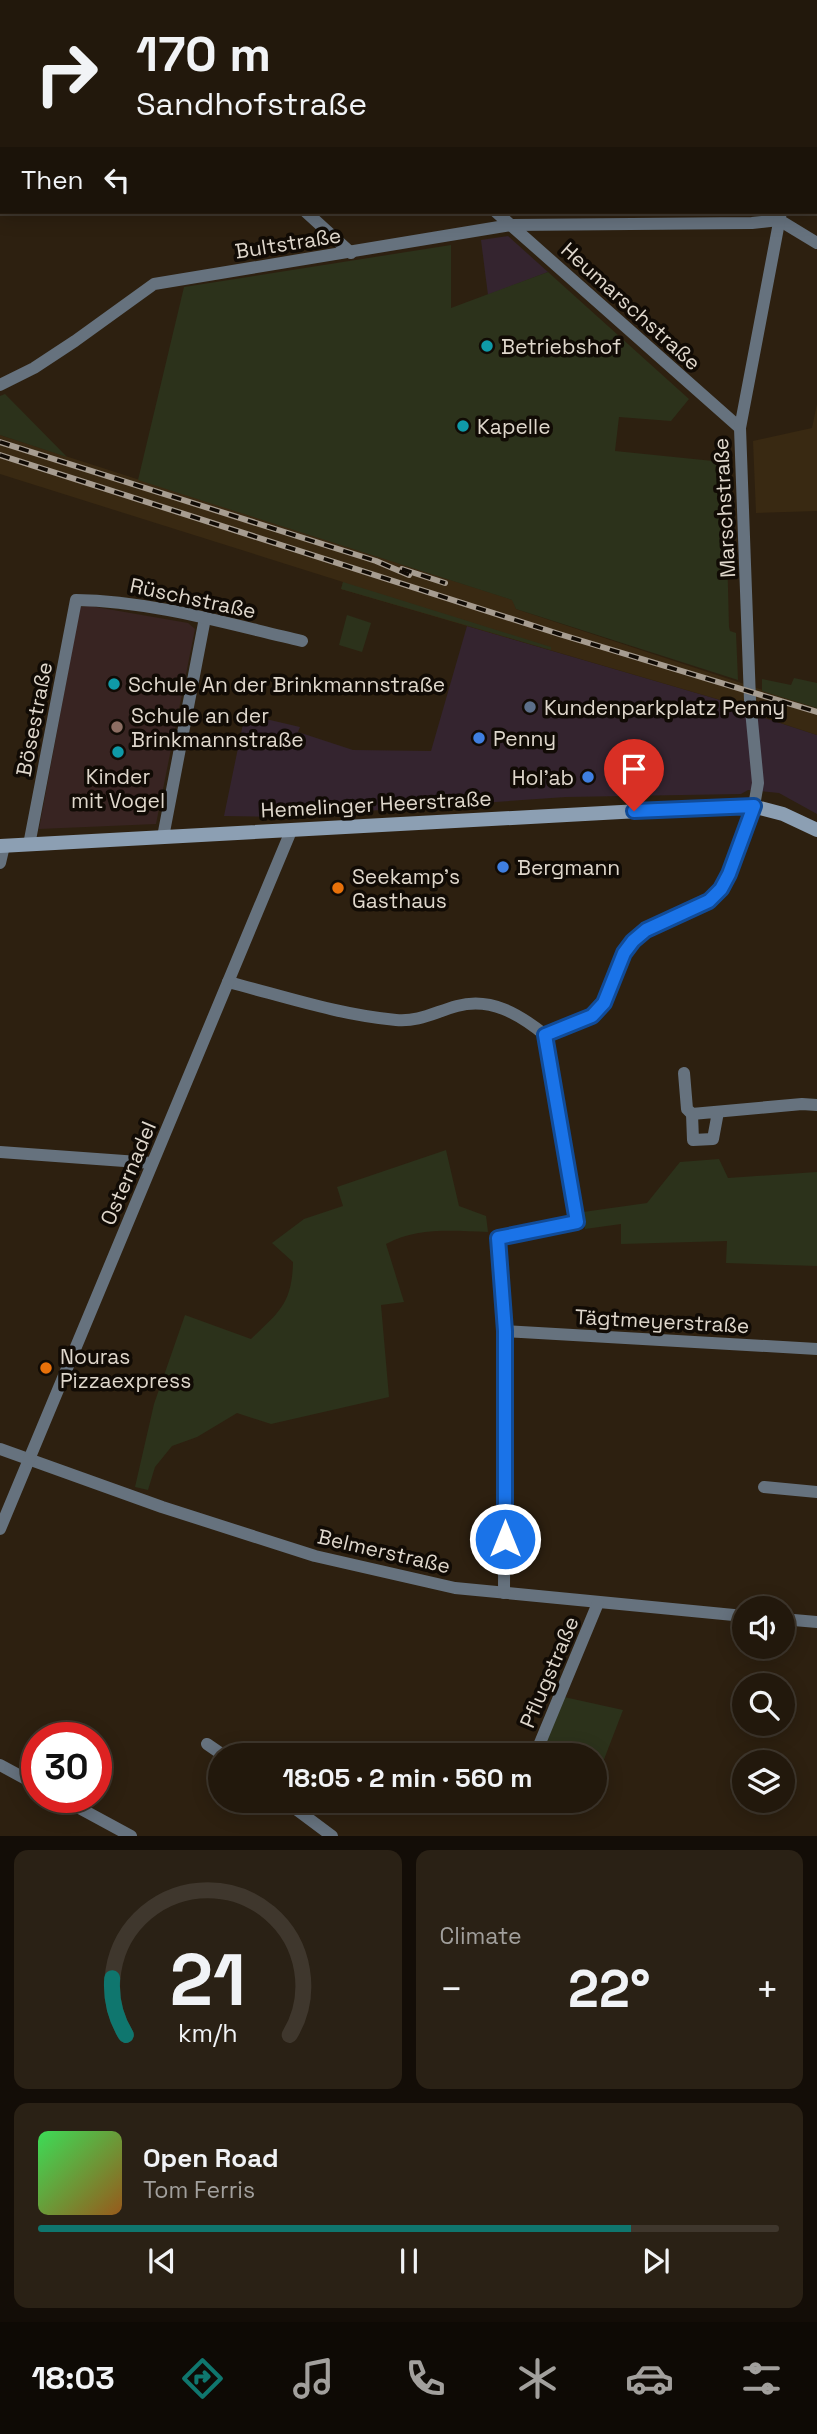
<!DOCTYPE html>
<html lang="en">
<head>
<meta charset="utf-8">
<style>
  :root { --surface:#22180c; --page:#2a2115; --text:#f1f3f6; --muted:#a2a09d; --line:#3f372d; --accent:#0f766e }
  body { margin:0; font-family:"Space Grotesk",sans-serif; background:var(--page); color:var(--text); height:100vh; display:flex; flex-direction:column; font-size:26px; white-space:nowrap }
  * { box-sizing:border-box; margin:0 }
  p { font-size:23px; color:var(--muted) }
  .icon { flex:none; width:38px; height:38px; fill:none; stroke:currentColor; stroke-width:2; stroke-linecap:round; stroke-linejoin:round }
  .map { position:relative; height:1836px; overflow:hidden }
  .side { display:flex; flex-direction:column; gap:14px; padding:14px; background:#130d07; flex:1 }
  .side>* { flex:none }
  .top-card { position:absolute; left:0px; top:0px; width:817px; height:214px; box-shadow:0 4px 18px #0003,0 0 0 2px var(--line); background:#22180c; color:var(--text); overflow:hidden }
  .controls { position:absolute; left:732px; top:1596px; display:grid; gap:14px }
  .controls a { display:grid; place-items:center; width:63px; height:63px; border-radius:50%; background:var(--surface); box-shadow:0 4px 18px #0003,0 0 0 2px var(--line); font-size:35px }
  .speed { position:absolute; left:21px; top:1722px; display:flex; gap:14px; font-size:35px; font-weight:700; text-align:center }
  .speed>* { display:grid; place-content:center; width:91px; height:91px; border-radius:50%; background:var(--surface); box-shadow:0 4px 18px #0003,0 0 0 2px var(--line); line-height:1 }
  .speed .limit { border:10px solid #d22; background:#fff; color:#111 }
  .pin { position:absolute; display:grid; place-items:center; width:60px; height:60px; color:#fff; margin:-72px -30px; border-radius:50% 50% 50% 0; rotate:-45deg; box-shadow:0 0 7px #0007 }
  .pin .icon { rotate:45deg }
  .me { position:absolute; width:77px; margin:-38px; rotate:0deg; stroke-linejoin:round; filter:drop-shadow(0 0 5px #0008) }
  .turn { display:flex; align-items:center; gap:24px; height:147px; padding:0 21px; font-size:32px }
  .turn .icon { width:91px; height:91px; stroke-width:2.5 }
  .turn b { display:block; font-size:49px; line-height:60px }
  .then { display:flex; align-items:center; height:66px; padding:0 21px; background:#0003; gap:14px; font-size:26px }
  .big { font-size:52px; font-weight:700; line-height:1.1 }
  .side .tile { flex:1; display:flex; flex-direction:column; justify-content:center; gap:10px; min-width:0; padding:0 24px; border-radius:14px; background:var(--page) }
  .side .dial { align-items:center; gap:0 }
  .dial svg { height:182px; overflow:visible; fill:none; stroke:var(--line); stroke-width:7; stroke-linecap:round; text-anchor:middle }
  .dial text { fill:var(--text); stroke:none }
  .song { display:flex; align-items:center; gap:21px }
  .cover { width:84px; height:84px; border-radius:10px; background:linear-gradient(135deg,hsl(130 70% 55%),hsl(30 70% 35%)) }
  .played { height:7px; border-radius:4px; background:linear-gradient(90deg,var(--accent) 80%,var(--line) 80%) }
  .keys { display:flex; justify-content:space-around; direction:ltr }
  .heat { display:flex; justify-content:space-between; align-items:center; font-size:38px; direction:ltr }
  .side .tiles { flex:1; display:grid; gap:14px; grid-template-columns:1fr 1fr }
  .tile:last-child { grid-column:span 2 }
  .trip { position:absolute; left:208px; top:1743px; width:399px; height:70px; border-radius:35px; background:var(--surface); box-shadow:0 4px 18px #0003,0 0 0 2px var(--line); font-weight:700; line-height:70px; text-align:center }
  .tab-bar { display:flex; height:112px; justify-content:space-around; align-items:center; background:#0e0a05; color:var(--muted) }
  .tab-bar .icon { width:49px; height:49px }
  .tab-bar .current { color:var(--accent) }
  .tab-bar b { font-size:32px; color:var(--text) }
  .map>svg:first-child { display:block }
</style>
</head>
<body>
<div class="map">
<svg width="817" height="1836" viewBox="0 0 817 1836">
  <rect width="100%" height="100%" fill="#2d2010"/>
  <g fill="#34242f">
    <path d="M 508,236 L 548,272 L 488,295 L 481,240 Z"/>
    <path d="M 467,626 L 741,706 L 762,717 L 817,735 L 817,814 L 779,793 L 748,790 L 741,794 L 566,797 L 280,817 L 224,816 L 245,714 L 300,727 L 298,732 L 353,750 L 431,751 Z"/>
  </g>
  <g fill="#392912">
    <path d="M 817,404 L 817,511 L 756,513 L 753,441 L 812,428 Z"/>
    <path d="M 0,435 L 513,600 L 516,609 L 817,708 L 817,735 L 762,717 L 741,706 L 341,589 L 343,582 L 0,474 Z"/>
  </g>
  <path fill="#382422" d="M 90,606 L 188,623 L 195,629 L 156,824 L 39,829 L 80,607 Z"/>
  <g fill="#2c321b">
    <path d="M 451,245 L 451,308 L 548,272 L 689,399 L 671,421 L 619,417 L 615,451 L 723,462 L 725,492 L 720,492 L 721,512 L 726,512 L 729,627 L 730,631 L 736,633 L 738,680 L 516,609 L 512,600 L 138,480 L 184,287 Z"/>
    <path d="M 5,394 L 67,457 L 0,435 L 0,396 Z"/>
    <path d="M 343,582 L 551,647 L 551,650 L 341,589 Z"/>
    <path d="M 347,615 L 371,623 L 362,652 L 339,645 Z"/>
    <path d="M 794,678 L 817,683 L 817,708 L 762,691 L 762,679 L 791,685 Z"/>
    <path d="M 446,1150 L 459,1206 L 486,1216 L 488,1232 C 452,1231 418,1227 386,1244 L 404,1302 L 381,1305 L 389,1397 L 271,1424 L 237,1413 L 197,1437 L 172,1446 L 155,1467 L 148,1490 L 135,1487 L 154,1404 L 185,1315 L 251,1339 C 279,1312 292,1304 293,1262 L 272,1243 L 304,1219 L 343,1206 L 337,1187 Z"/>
    <path d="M 719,1159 L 728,1178 L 817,1172 L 817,1266 L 726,1263 L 727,1241 L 621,1244 L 621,1224 L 585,1229 L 583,1212 L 647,1203 L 680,1162 Z"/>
    <path d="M 564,1697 L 623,1710 L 598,1775 L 595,1774 L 595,1755 L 551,1755 L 542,1752 Z"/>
  </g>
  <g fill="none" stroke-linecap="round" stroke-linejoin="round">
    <g stroke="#66727e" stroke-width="12">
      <path d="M 78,0 L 79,2"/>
      <path d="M 260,0 L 262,2"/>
      <path d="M 594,0 L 596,2"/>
      <path d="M 183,2 L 185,0"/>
      <path d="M 508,2 L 509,0"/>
      <path d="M 816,36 L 817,29"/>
      <path d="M 0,175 L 2,175"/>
      <path d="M 306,212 L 351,253"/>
      <path d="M 496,212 L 740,428"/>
      <path d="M 775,214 L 779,220 L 817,243"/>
      <path d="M 0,385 L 34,368 L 75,341 L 154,284 L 511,225 L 752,223 L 779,220"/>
      <path d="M 163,837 L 205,618"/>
      <path d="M 29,845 L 76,600 C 152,601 228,624 302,641"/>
      <path d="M 0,863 L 4,846"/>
      <path d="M 228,982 C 283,996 339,1015 396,1020 C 419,1022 435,1012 457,1006 C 491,997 519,1014 545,1035"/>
      <path d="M 545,1035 L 592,1016 L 604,1004 L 624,953 L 633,941 L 647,930 L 709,901 L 721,889 L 729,874 L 754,806 L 758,783 L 750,700 L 740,428 L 781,212"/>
      <path d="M 684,1073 L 687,1109 L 692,1114"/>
      <path d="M 718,1112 L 713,1139 L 693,1140 L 692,1114 L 802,1104 L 817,1105"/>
      <path d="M 0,1152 L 152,1163"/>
      <path d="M 505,1331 L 817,1349"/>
      <path d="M 0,1449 L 162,1507 L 315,1556 L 455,1588 L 744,1616"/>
      <path d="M 764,1487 L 817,1492"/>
      <path d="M 0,1529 L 291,831"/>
      <path d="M 504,1593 L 505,1331 L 497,1238 L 577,1222 L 545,1035"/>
      <path d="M 782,1619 L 817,1622"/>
      <path d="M 207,1744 L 223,1755"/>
      <path d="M 535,1755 L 598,1603"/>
      <path d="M 0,1765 L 37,1785"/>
      <path d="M 59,1797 L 131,1836"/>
      <path d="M 285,1801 L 332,1836"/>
    </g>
    <path stroke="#8c9fb3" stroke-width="14" d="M 0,846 L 748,805 L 783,814 L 817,830"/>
    <defs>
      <g id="rail">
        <path d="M 0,442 L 376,561 L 409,575"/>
        <path d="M 0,455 L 559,634 L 817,712"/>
        <path d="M 402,569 L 445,583"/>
      </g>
    </defs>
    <use href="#rail" stroke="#a69c90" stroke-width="6"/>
    <use href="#rail" stroke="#110b05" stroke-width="3.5" stroke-dasharray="10" stroke-linecap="butt"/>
  </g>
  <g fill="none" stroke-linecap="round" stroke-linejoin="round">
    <defs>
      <path id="route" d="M 505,1539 L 505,1331 L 498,1238 L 577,1222 L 545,1035 L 592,1016 L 604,1003 L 624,953 L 633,941 L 646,930 L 709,901 L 721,889 L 729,874 L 754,806 L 634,811"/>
    </defs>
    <use href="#route" stroke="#114b97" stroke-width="18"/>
    <use href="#route" stroke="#1a73e8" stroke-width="12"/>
  </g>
  <g fill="#0f9aa8" stroke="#110b05" stroke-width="2.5">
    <circle cx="487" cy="346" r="7"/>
    <circle cx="463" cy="426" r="7"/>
    <circle cx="114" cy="684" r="7"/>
    <circle cx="118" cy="752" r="7"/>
  </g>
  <circle fill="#5c6f8a" stroke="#110b05" stroke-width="2.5" cx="530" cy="707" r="7"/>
  <circle fill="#8d6e63" stroke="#110b05" stroke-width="2.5" cx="117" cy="727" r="7"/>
  <g fill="#3f7fe0" stroke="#110b05" stroke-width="2.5">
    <circle cx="479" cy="738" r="7"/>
    <circle cx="588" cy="777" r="7"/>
    <circle cx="503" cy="867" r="7"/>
  </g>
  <g fill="#e8710a" stroke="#110b05" stroke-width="2.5">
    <circle cx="338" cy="888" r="7"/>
    <circle cx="46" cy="1368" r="7"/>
  </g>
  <g text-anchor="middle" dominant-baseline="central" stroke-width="7" stroke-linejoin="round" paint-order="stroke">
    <g font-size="21" fill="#dfd7cc" stroke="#110b05">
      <text transform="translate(288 243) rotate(-9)">Bultstraße</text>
      <text transform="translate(631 306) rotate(42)">Heumarschstraße</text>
      <text transform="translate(724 508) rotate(-93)">Marschstraße</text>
      <text transform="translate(193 598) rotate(12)">Rüschstraße</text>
      <text transform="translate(34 719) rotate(-79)">Bösestraße</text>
      <text transform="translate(376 804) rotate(-3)">Hemelinger Heerstraße</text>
      <text transform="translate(128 1173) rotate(-67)">Osternadel</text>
      <text transform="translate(662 1321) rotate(3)">Tägtmeyerstraße</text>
      <text transform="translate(384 1551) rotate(13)">Belmerstraße</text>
      <text transform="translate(549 1672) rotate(-67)">Pflugstraße</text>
    </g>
    <g font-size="21" fill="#dfd7cc" stroke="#110b05" text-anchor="start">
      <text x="501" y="346">Betriebshof</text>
      <text x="477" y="426">Kapelle</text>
      <text x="128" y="684">Schule An der Brinkmannstraße</text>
      <text x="544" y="707">Kundenparkplatz Penny</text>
      <text x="131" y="715">Schule an der<tspan x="131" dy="24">Brinkmannstraße</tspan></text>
      <text x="493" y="738">Penny</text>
      <text x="118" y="776" text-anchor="middle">Kinder<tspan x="118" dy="24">mit Vogel</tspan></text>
      <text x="574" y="777" text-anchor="end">Hol'ab</text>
      <text x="517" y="867">Bergmann</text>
      <text x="352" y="876">Seekamp's<tspan x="352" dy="24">Gasthaus</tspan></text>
      <text x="60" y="1356">Nouras<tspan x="60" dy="24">Pizzaexpress</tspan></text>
    </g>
  </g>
</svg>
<div class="controls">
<a><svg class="icon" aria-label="sound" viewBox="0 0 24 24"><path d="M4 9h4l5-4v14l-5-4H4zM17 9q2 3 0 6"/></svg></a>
<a><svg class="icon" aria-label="search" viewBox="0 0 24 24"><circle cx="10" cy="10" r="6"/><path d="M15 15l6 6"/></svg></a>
<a><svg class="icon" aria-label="layers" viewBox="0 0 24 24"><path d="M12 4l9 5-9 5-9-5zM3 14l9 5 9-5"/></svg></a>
</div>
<div class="speed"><div class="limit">30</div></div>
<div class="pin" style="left:634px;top:811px;background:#d93025"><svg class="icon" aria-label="arrive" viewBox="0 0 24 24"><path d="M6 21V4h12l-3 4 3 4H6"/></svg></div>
<svg class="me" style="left:505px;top:1539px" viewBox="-20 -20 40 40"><circle r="17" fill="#1a73e8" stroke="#fff" stroke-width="3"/><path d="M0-11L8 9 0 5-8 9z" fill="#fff"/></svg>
<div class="trip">18:05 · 2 min · 560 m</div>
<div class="top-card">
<div class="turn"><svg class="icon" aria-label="right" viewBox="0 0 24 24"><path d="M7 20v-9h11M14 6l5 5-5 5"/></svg><div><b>170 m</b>Sandhofstraße</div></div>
<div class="then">Then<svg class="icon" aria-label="left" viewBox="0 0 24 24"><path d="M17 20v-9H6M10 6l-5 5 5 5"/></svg></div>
</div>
</div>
<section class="side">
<div class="tiles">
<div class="tile dial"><svg viewBox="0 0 100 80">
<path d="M14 69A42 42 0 1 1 86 69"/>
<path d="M14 69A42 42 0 0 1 8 44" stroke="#0f766e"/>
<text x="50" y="56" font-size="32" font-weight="700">21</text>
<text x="50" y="72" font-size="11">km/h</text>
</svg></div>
<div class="tile"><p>Climate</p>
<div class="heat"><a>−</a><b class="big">22°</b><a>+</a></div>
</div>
<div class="tile">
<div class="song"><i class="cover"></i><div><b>Open Road</b><p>Tom Ferris</p></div></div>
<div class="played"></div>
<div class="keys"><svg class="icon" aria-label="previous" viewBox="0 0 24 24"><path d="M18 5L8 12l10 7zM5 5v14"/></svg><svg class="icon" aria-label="pause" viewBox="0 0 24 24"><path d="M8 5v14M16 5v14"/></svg><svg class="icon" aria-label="next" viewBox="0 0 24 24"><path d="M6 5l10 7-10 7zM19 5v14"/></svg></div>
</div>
</div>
</section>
<nav class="tab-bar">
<b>18:03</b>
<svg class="icon current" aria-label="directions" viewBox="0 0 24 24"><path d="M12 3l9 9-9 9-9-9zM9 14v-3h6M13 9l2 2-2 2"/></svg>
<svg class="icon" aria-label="music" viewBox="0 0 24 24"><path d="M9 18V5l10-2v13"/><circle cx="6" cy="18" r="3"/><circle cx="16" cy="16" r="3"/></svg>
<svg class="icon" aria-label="phone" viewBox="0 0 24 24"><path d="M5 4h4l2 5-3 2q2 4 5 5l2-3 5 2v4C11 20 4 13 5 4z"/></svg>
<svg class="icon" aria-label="climate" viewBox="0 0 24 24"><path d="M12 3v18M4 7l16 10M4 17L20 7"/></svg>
<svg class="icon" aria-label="car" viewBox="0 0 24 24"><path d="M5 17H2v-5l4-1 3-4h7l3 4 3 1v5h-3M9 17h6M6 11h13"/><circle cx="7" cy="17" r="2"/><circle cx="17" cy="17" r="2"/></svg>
<svg class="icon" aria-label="filters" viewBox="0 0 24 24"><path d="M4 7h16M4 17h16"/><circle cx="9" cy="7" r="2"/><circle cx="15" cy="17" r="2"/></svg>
</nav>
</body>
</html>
